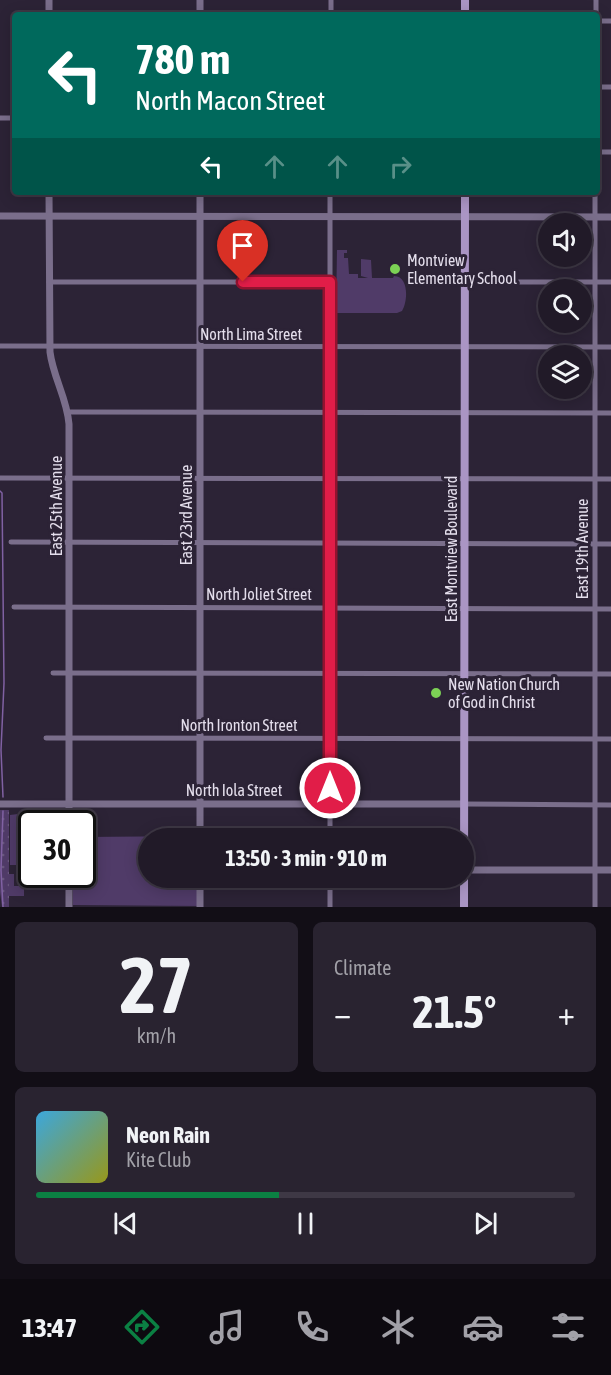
<!DOCTYPE html>
<html lang="en">
<head>
<meta charset="utf-8">
<style>
  :root { --surface:#211a28; --page:#292330; --text:#f1f3f6; --muted:#a2a1a8; --line:#3e3845; --accent:#0b8043 }
  body { margin:0; font-family:"Asap Condensed",sans-serif; background:var(--page); color:var(--text); height:100vh; display:flex; flex-direction:column; font-size:22px; white-space:nowrap }
  * { box-sizing:border-box; margin:0 }
  p { font-size:20px; color:var(--muted) }
  .icon { flex:none; width:33px; height:33px; fill:none; stroke:currentColor; stroke-width:2; stroke-linecap:round; stroke-linejoin:round }
  .map { position:relative; height:907px; overflow:hidden }
  .sheet { display:flex; flex-direction:column; gap:15px; padding:15px; background:#120e16; flex:1 }
  .sheet>* { flex:none }
  .banner { position:absolute; left:12px; top:12px; width:588px; height:183px; border-radius:6px; box-shadow:0 3px 15px #0003,0 0 0 2px var(--line); background:#00695c; color:#fff; overflow:hidden }
  .buttons { position:absolute; left:538px; top:213px; display:grid; gap:12px }
  .buttons a { display:grid; place-items:center; width:54px; height:54px; border-radius:50%; background:var(--surface); box-shadow:0 3px 15px #0003,0 0 0 2px var(--line); font-size:30px }
  .speed { position:absolute; left:18px; top:810px; display:flex; gap:12px; font-size:30px; font-weight:700; text-align:center }
  .speed>* { display:grid; place-content:center; width:78px; height:78px; border-radius:50%; background:var(--surface); box-shadow:0 3px 15px #0003,0 0 0 2px var(--line); line-height:1 }
  .speed .limit { border:3px solid #111; border-radius:9px; background:#fff; color:#111 }
  .pin { position:absolute; display:grid; place-items:center; width:51px; height:51px; color:#fff; margin:-62px -26px; border-radius:50% 50% 50% 0; rotate:-45deg; box-shadow:0 0 6px #0007 }
  .pin .icon { rotate:45deg }
  .me { position:absolute; width:66px; margin:-33px; rotate:0deg; stroke-linejoin:round; filter:drop-shadow(0 0 4px #0008) }
  .turn { display:flex; align-items:center; gap:21px; height:126px; padding:0 24px; font-size:27px }
  .turn .icon { width:78px; height:78px; stroke-width:2.5 }
  .turn b { display:block; font-size:42px; line-height:51px }
  .lanes { display:flex; align-items:center; height:57px; padding:0 24px; background:#0003; justify-content:center; gap:30px; direction:ltr }
  .lanes .off { opacity:.35 }
  .big { font-size:45px; font-weight:700; line-height:1.1 }
  .sheet .card { flex:1; display:flex; flex-direction:column; justify-content:center; gap:9px; min-width:0; padding:0 21px; border-radius:9px; background:var(--page) }
  .sheet .dial { align-items:center; gap:0 }
  .dial b { font-size:78px; line-height:1 }
  .song { display:flex; align-items:center; gap:18px }
  .cover { width:72px; height:72px; border-radius:9px; background:linear-gradient(135deg,hsl(200 70% 55%),hsl(60 70% 35%)) }
  .played { height:6px; border-radius:3px; background:linear-gradient(90deg,var(--accent) 45%,var(--line) 45%) }
  .keys { display:flex; justify-content:space-around; direction:ltr }
  .heat { display:flex; justify-content:space-between; align-items:center; font-size:33px; direction:ltr }
  .sheet .tiles { flex:1; display:grid; gap:15px; grid-template-columns:1fr 1fr }
  .card:last-child { grid-column:span 2 }
  .trip { position:absolute; left:138px; top:828px; width:336px; height:60px; border-radius:30px; background:var(--surface); box-shadow:0 3px 15px #0003,0 0 0 2px var(--line); font-weight:700; line-height:60px; text-align:center }
  .tabs { display:flex; height:96px; justify-content:space-around; align-items:center; background:#0d0a10; color:var(--muted) }
  .tabs .icon { width:42px; height:42px }
  .tabs .active { color:var(--accent) }
  .tabs b { font-size:27px; color:var(--text) }
  .map>svg:first-child { display:block }
</style>
</head>
<body>
<div class="map">
<svg width="611" height="907" viewBox="0 0 611 907">
  <defs>
    <pattern id="grass-dots" width="8" height="8" patternUnits="userSpaceOnUse" patternTransform="scale(1.5)"><rect width="8" height="8" fill="#503b68"/><path d="M2 2h.1M6 6h.1" fill="none" stroke="#69577e" stroke-width="1.8" stroke-linecap="round"/></pattern>
  </defs>
  <rect width="100%" height="100%" fill="#2c2336"/>
  <path fill="url(#grass-dots)" d="M 0,810 L 9,810 L 9,907 L 2,907 L 0,892 Z"/>
  <g fill="#503b68">
    <path d="M 337,250 L 347,250 L 347,253 L 344,253 L 344,258 L 348,258 L 349,274 L 358,274 L 358,278 L 368,278 L 361,276 L 361,259 L 371,260 L 372,278 L 393,278 L 394,276 C 409,276 408,301 402,311 L 397,313 L 336,313 Z"/>
    <path d="M 42,811 L 42,816 L 46,816 L 46,823 L 32,824 L 31,846 L 26,851 L 21,851 L 21,865 L 10,865 L 10,815 Z"/>
    <path d="M 200,836 L 200,838 L 148,838 L 148,878 L 200,878 L 200,906 L 73,905 L 73,875 L 82,874 L 83,837 Z"/>
    <path d="M 9,874 L 14,874 L 14,886 L 24,886 L 24,896 L 9,896 Z"/>
  </g>
  <g fill="none" stroke-linecap="round" stroke-linejoin="round">
    <g stroke="#8061a3" stroke-width="1.5">
      <path d="M 0,491 L 2,493 L 4,683 L 1,750 L 3,797"/>
      <path d="M 3,907 L 1,870 L 3,811"/>
    </g>
    <g stroke="#7a6e8b" stroke-width="5">
      <path d="M 331,15 L 331,0"/>
      <path d="M 596,15 L 596,0"/>
      <path d="M 597,21 L 611,21"/>
      <path d="M 597,87 L 611,87"/>
      <path d="M 0,118 L 15,118"/>
      <path d="M 597,152 L 611,152"/>
      <path d="M 49,282 L 330,282"/>
      <path d="M 465,282 L 611,282"/>
      <path d="M 0,346 L 611,347"/>
      <path d="M 67,412 L 611,413"/>
      <path d="M 0,478 L 611,479"/>
      <path d="M 11,542 L 611,544"/>
      <path d="M 14,607 L 611,609"/>
      <path d="M 53,673 L 611,674"/>
      <path d="M 46,738 L 611,739"/>
      <path d="M 464,804 L 611,805"/>
      <path d="M 330,838 L 330,192"/>
      <path d="M 330,907 L 330,878"/>
      <path d="M 595,907 L 595,192"/>
    </g>
    <g stroke="#7a6e8b" stroke-width="7">
      <path d="M 200,0 L 200,15"/>
      <path d="M 49,15 L 49,0"/>
      <path d="M 49,192 L 50,352 C 53,377 67,398 69,424 L 69,824"/>
      <path d="M 200,192 L 200,838"/>
      <path d="M 0,216 L 611,217"/>
      <path d="M 0,804 L 464,804"/>
      <path d="M 464,870 L 611,870"/>
      <path d="M 69,874 L 69,907"/>
      <path d="M 200,878 L 200,907"/>
    </g>
    <g stroke="#aa95c4" stroke-width="8">
      <path d="M 465,15 L 465,0"/>
      <path d="M 464,907 L 465,192"/>
    </g>
  </g>
  <g fill="none" stroke-linecap="round" stroke-linejoin="round">
    <defs>
      <path id="route" d="M 243,282 L 330,282 L 330,788"/>
    </defs>
    <use href="#route" stroke="#92132f" stroke-width="15"/>
    <use href="#route" stroke="#e11d48" stroke-width="10"/>
  </g>
  <g fill="#7cd155" stroke="#2c2336" stroke-width="2">
    <circle cx="395" cy="269" r="6"/>
    <circle cx="436" cy="693" r="6"/>
  </g>
  <g text-anchor="middle" dominant-baseline="central" stroke-width="6" stroke-linejoin="round" paint-order="stroke">
    <g font-size="16" fill="#e4deec" stroke="#2c2336" text-anchor="start">
      <text x="407" y="260">Montview<tspan x="407" dy="18">Elementary School</tspan></text>
      <text x="448" y="684">New Nation Church<tspan x="448" dy="18">of God in Christ</tspan></text>
    </g>
    <g font-size="16" fill="#e4deec" stroke="#2c2336">
      <text x="251" y="334">North Lima Street</text>
      <text transform="translate(56 506) rotate(-90)">East 25th Avenue</text>
      <text transform="translate(186 515) rotate(-90)">East 23rd Avenue</text>
      <text transform="translate(451 549) rotate(-90)">East Montview Boulevard</text>
      <text transform="translate(582 549) rotate(-90)">East 19th Avenue</text>
      <text x="259" y="594">North Joliet Street</text>
      <text x="239" y="725">North Ironton Street</text>
      <text x="234" y="790">North Iola Street</text>
    </g>
  </g>
</svg>
<div class="buttons">
<a><svg class="icon" aria-label="sound" viewBox="0 0 24 24"><path d="M4 9h4l5-4v14l-5-4H4zM17 9q2 3 0 6"/></svg></a>
<a><svg class="icon" aria-label="search" viewBox="0 0 24 24"><circle cx="10" cy="10" r="6"/><path d="M15 15l6 6"/></svg></a>
<a><svg class="icon" aria-label="layers" viewBox="0 0 24 24"><path d="M12 4l9 5-9 5-9-5zM3 14l9 5 9-5"/></svg></a>
</div>
<div class="speed"><div class="limit">30</div></div>
<div class="pin" style="left:243px;top:282px;background:#d93025"><svg class="icon" aria-label="arrive" viewBox="0 0 24 24"><path d="M6 21V4h12l-3 4 3 4H6"/></svg></div>
<svg class="me" style="left:330px;top:788px" viewBox="-20 -20 40 40"><circle r="17" fill="#e11d48" stroke="#fff" stroke-width="3"/><path d="M0-11L8 9 0 5-8 9z" fill="#fff"/></svg>
<div class="trip">13:50 · 3 min · 910 m</div>
<div class="banner">
<div class="turn"><svg class="icon" aria-label="left" viewBox="0 0 24 24"><path d="M17 20v-9H6M10 6l-5 5 5 5"/></svg><div><b>780 m</b>North Macon Street</div></div>
<div class="lanes"><svg class="icon" aria-label="left" viewBox="0 0 24 24"><path d="M17 20v-9H6M10 6l-5 5 5 5"/></svg><svg class="icon off" aria-label="ahead" viewBox="0 0 24 24"><path d="M12 20V5M6 11l6-6 6 6"/></svg><svg class="icon off" aria-label="ahead" viewBox="0 0 24 24"><path d="M12 20V5M6 11l6-6 6 6"/></svg><svg class="icon off" aria-label="right" viewBox="0 0 24 24"><path d="M7 20v-9h11M14 6l5 5-5 5"/></svg></div>
</div>
</div>
<section class="sheet">
<div class="tiles">
<div class="card dial"><b>27</b><p>km/h</p></div>
<div class="card"><p>Climate</p>
<div class="heat"><a>−</a><b class="big">21.5°</b><a>+</a></div>
</div>
<div class="card">
<div class="song"><i class="cover"></i><div><b>Neon Rain</b><p>Kite Club</p></div></div>
<div class="played"></div>
<div class="keys"><svg class="icon" aria-label="previous" viewBox="0 0 24 24"><path d="M18 5L8 12l10 7zM5 5v14"/></svg><svg class="icon" aria-label="pause" viewBox="0 0 24 24"><path d="M8 5v14M16 5v14"/></svg><svg class="icon" aria-label="next" viewBox="0 0 24 24"><path d="M6 5l10 7-10 7zM19 5v14"/></svg></div>
</div>
</div>
</section>
<nav class="tabs">
<b>13:47</b>
<svg class="icon active" aria-label="directions" viewBox="0 0 24 24"><path d="M12 3l9 9-9 9-9-9zM9 14v-3h6M13 9l2 2-2 2"/></svg>
<svg class="icon" aria-label="music" viewBox="0 0 24 24"><path d="M9 18V5l10-2v13"/><circle cx="6" cy="18" r="3"/><circle cx="16" cy="16" r="3"/></svg>
<svg class="icon" aria-label="phone" viewBox="0 0 24 24"><path d="M5 4h4l2 5-3 2q2 4 5 5l2-3 5 2v4C11 20 4 13 5 4z"/></svg>
<svg class="icon" aria-label="climate" viewBox="0 0 24 24"><path d="M12 3v18M4 7l16 10M4 17L20 7"/></svg>
<svg class="icon" aria-label="car" viewBox="0 0 24 24"><path d="M5 17H2v-5l4-1 3-4h7l3 4 3 1v5h-3M9 17h6M6 11h13"/><circle cx="7" cy="17" r="2"/><circle cx="17" cy="17" r="2"/></svg>
<svg class="icon" aria-label="filters" viewBox="0 0 24 24"><path d="M4 7h16M4 17h16"/><circle cx="9" cy="7" r="2"/><circle cx="15" cy="17" r="2"/></svg>
</nav>
</body>
</html>
